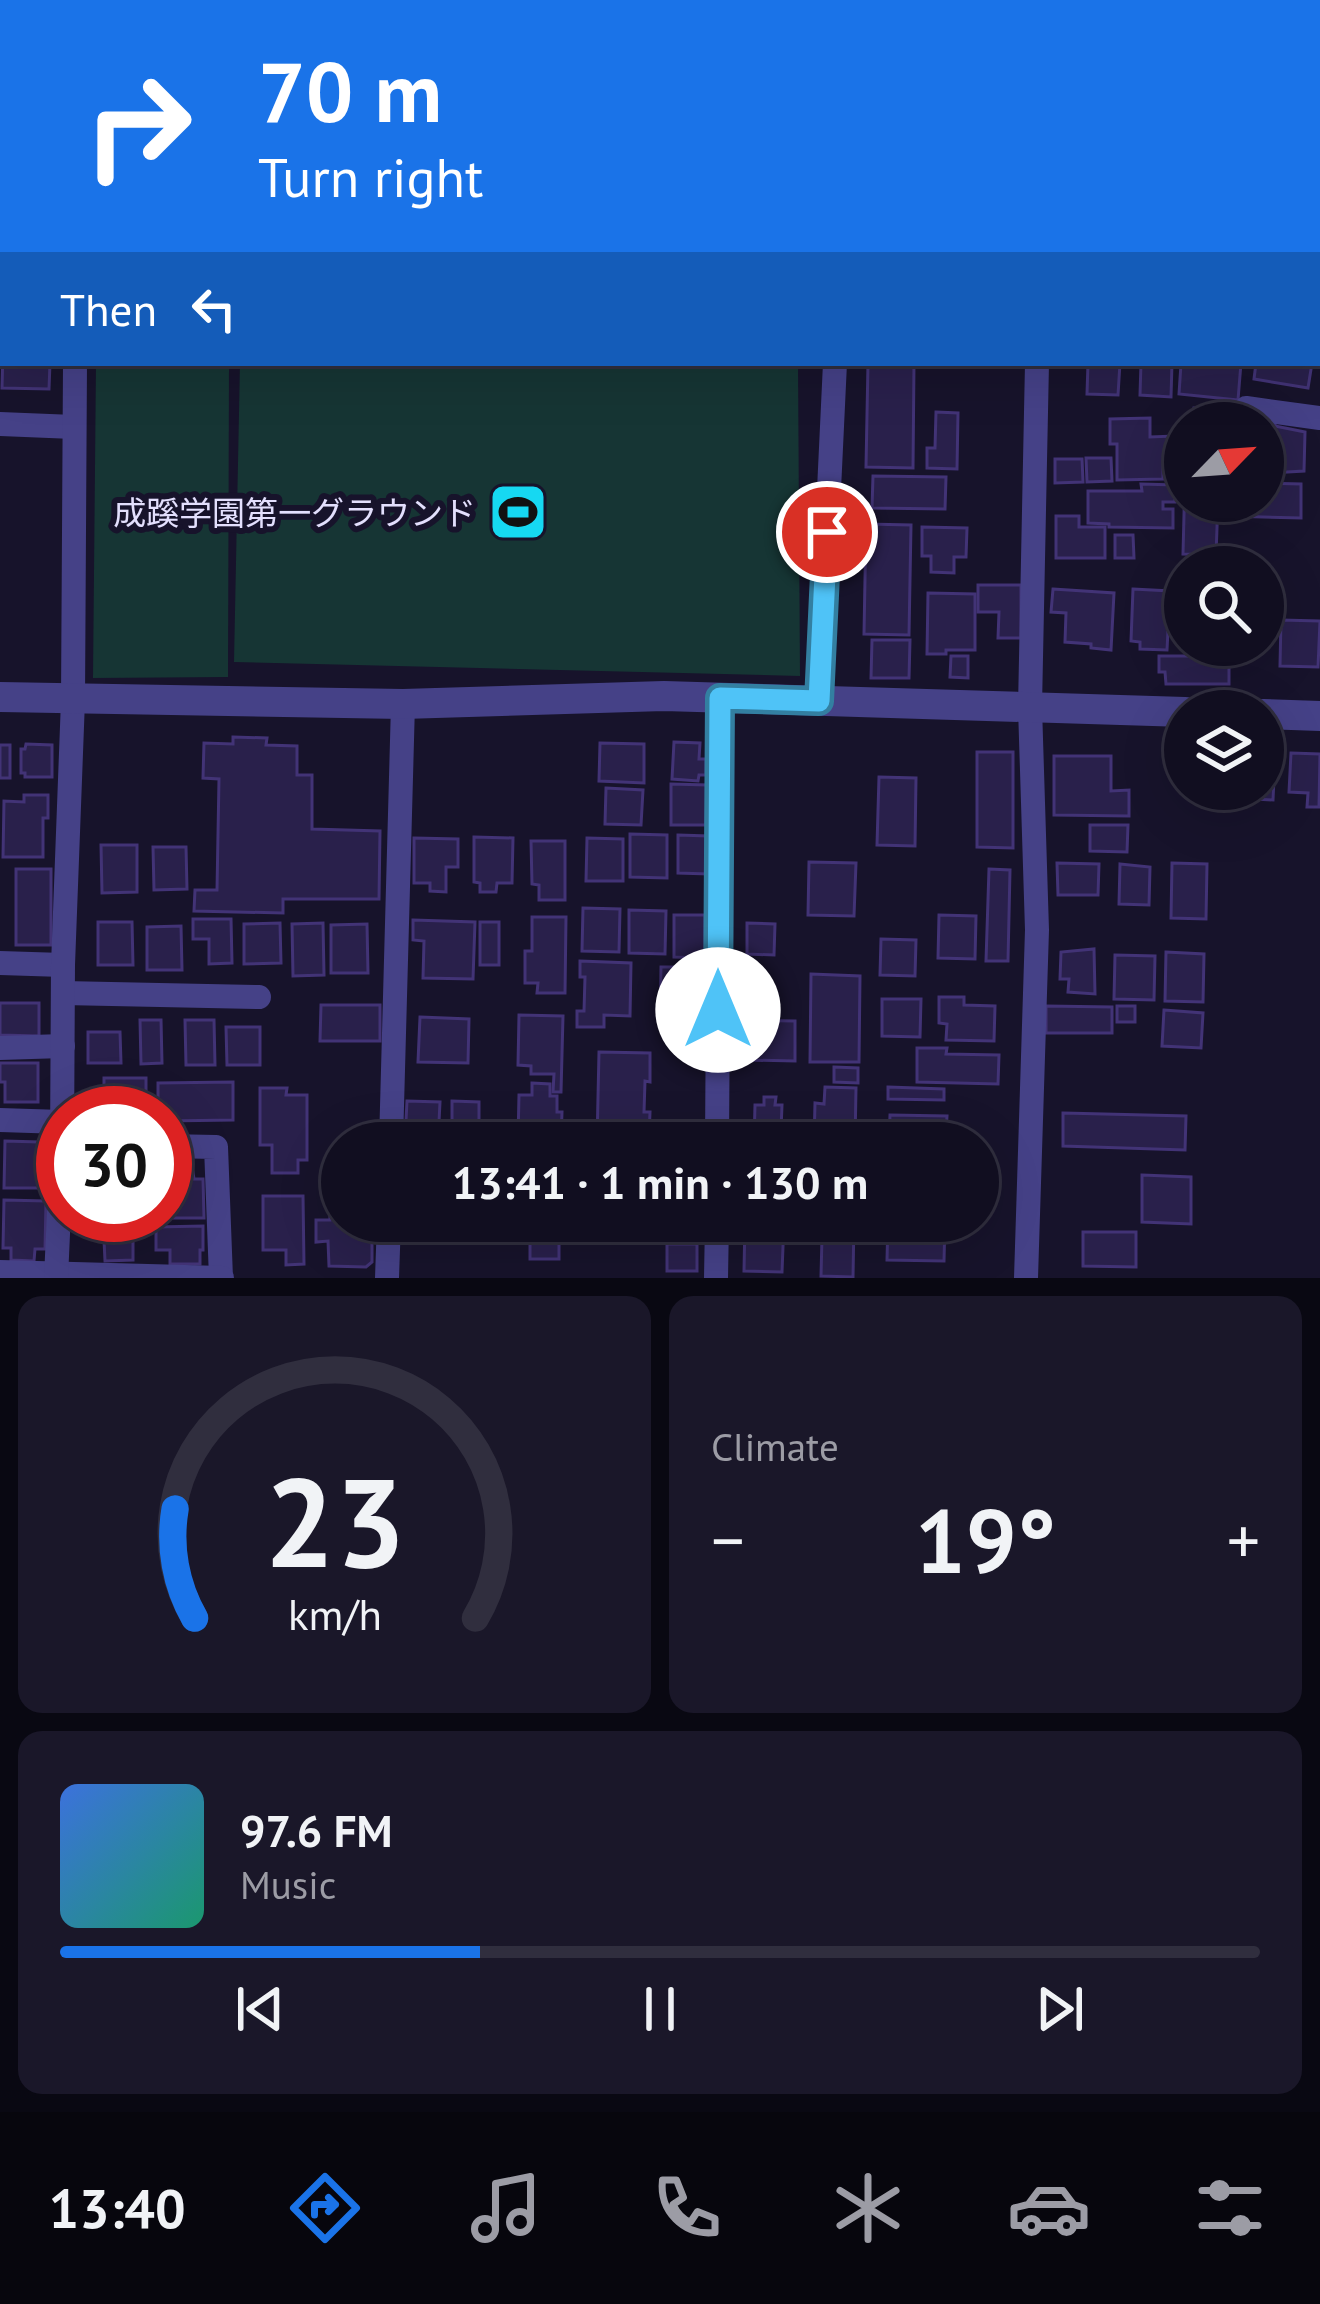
<!DOCTYPE html>
<html lang="en">
<head>
<meta charset="utf-8">
<style>
  :root { --surface:#110e20; --page:#1a1729; --text:#f1f3f6; --muted:#9c9ca5; --line:#302e3e; --accent:#1a73e8 }
  body { margin:0; font-family:"PT Sans","Noto Sans JP",sans-serif; background:var(--page); color:var(--text); height:100vh; display:flex; flex-direction:column; font-size:45px; white-space:nowrap }
  * { box-sizing:border-box; margin:0 }
  p { font-size:39px; color:var(--muted) }
  .icon { flex:none; width:66px; height:66px; fill:none; stroke:currentColor; stroke-width:2; stroke-linecap:round; stroke-linejoin:round }
  .map { position:relative; height:1278px; overflow:hidden }
  .details { display:flex; flex-direction:column; gap:18px; padding:18px; background:#090812; flex:1 }
  .details>* { flex:none }
  .top-card { position:absolute; left:0px; top:0px; width:1320px; height:366px; box-shadow:0 12px 48px #0002,0 0 0 3px var(--line); background:#1a73e8; color:#fff; overflow:hidden }
  .needle { width:78px; rotate:65deg }
  .controls { position:absolute; left:1164px; top:402px; display:grid; gap:24px }
  .controls a { display:grid; place-items:center; width:120px; height:120px; border-radius:50%; background:var(--surface); box-shadow:0 12px 48px #0002,0 0 0 3px var(--line); font-size:60px }
  .speed { position:absolute; left:36px; top:1086px; display:flex; gap:24px; font-size:60px; font-weight:700; text-align:center }
  .speed>* { display:grid; place-content:center; width:156px; height:156px; border-radius:50%; background:var(--surface); box-shadow:0 12px 48px #0002,0 0 0 3px var(--line); line-height:1 }
  .speed .limit { border:18px solid #d22; background:#fff; color:#111 }
  .pin { position:absolute; display:grid; place-items:center; width:102px; height:102px; color:#fff; margin:-51px; border:6px solid #fff; border-radius:50%; box-shadow:0 3px 12px #0007 }
  .me { position:absolute; width:132px; margin:-66px; rotate:0deg; stroke-linejoin:round; filter:drop-shadow(0 0 9px #0008) }
  .turn { display:flex; align-items:center; gap:42px; height:252px; padding:0 60px; font-size:54px }
  .turn .icon { width:156px; height:156px; stroke-width:2.5 }
  .turn b { display:block; font-size:84px; line-height:102px }
  .then { display:flex; align-items:center; height:114px; padding:0 60px; background:#0003; gap:24px; font-size:45px }
  .big { font-size:90px; font-weight:600; line-height:1.1 }
  .details .card { flex:1; display:flex; flex-direction:column; justify-content:center; gap:18px; min-width:0; padding:0 42px; border-radius:24px; background:var(--page) }
  .details .dial { align-items:center; gap:0 }
  .dial svg { height:312px; overflow:visible; fill:none; stroke:var(--line); stroke-width:7; stroke-linecap:round; text-anchor:middle }
  .dial text { fill:var(--text); stroke:none }
  .song { display:flex; align-items:center; gap:36px }
  .cover { width:144px; height:144px; border-radius:18px; background:linear-gradient(135deg,hsl(220 70% 55%),hsl(160 70% 35%)) }
  .played { height:12px; border-radius:6px; background:linear-gradient(90deg,var(--accent) 35%,var(--line) 35%) }
  .keys { display:flex; justify-content:space-around; direction:ltr }
  .heat { display:flex; justify-content:space-between; align-items:center; font-size:66px; direction:ltr }
  .details .tiles { flex:1; display:grid; gap:18px; grid-template-columns:1fr 1fr }
  .card:last-child { grid-column:span 2 }
  .trip { position:absolute; left:321px; top:1122px; width:678px; height:120px; border-radius:60px; background:var(--surface); box-shadow:0 12px 48px #0002,0 0 0 3px var(--line); font-weight:600; line-height:120px; text-align:center }
  .dock { display:flex; height:192px; justify-content:space-around; align-items:center; background:#07060d; color:var(--muted) }
  .dock .icon { width:84px; height:84px }
  .dock .on { color:var(--accent) }
  .dock b { font-size:54px; color:var(--text) }
  .map>svg:first-child { display:block }
</style>
</head>
<body>
<div class="map">
<svg width="1320" height="1278" viewBox="0 0 1320 1278">
  <rect width="100%" height="100%" fill="#17132b"/>
  <g fill="#163534">
    <path d="M 96,363 L 229,363 L 228,677 L 93,678 Z"/>
    <path d="M 240,363 L 798,363 L 800,676 L 234,662 Z"/>
  </g>
  <g fill="#29204b" stroke="#423376" stroke-width="3">
    <path d="M 3,350 L 3,363 L 50,363 L 49,389 L 2,388 Z"/>
    <path d="M 868,363 L 914,363 L 913,468 L 866,467 Z"/>
    <path d="M 1088,363 L 1120,363 L 1118,395 L 1087,394 Z"/>
    <path d="M 1141,363 L 1172,363 L 1171,397 L 1140,395 Z"/>
    <path d="M 1196,363 L 1241,363 L 1238,400 L 1179,394 L 1181,364 L 1196,366 Z"/>
    <path d="M 1256,363 L 1312,363 L 1308,388 L 1254,379 Z"/>
    <path d="M 1194,408 L 1236,410 L 1236,423 L 1193,423 Z"/>
    <path d="M 936,412 L 958,413 L 957,469 L 927,468 L 927,448 L 935,448 Z"/>
    <path d="M 1150,418 L 1150,437 L 1174,436 L 1174,461 L 1163,462 L 1163,479 L 1117,480 L 1117,444 L 1110,444 L 1110,419 Z"/>
    <path d="M 1263,419 L 1275,420 L 1275,426 L 1305,432 L 1304,471 L 1268,473 L 1270,438 L 1263,437 Z"/>
    <path d="M 1086,458 L 1111,458 L 1112,481 L 1087,482 Z"/>
    <path d="M 1055,459 L 1082,459 L 1083,482 L 1055,483 Z"/>
    <path d="M 873,476 L 946,477 L 945,509 L 872,508 Z"/>
    <path d="M 1185,476 L 1185,501 L 1218,501 L 1216,555 L 1183,554 Z"/>
    <path d="M 1263,483 L 1301,484 L 1301,518 L 1228,516 L 1229,501 L 1263,501 Z"/>
    <path d="M 1141,484 L 1175,485 L 1175,502 L 1163,502 L 1163,509 L 1173,509 L 1173,528 L 1109,527 L 1109,524 L 1088,523 L 1088,491 L 1142,491 Z"/>
    <path d="M 1056,516 L 1079,516 L 1079,527 L 1105,527 L 1105,558 L 1056,558 Z"/>
    <path d="M 866,524 L 911,525 L 909,635 L 864,634 Z"/>
    <path d="M 922,527 L 967,528 L 966,557 L 954,557 L 954,573 L 931,572 L 931,556 L 922,556 Z"/>
    <path d="M 1115,535 L 1133,535 L 1134,558 L 1115,558 Z"/>
    <path d="M 978,585 L 1021,585 L 1021,638 L 998,638 L 999,612 L 978,612 Z"/>
    <path d="M 1053,589 L 1114,593 L 1111,650 L 1091,648 L 1091,644 L 1065,642 L 1066,613 L 1051,612 Z"/>
    <path d="M 1133,589 L 1170,591 L 1167,650 L 1140,649 L 1140,642 L 1131,641 Z"/>
    <path d="M 928,593 L 975,594 L 975,650 L 946,650 L 946,654 L 927,654 Z"/>
    <path d="M 1281,620 L 1320,621 L 1318,667 L 1280,666 Z"/>
    <path d="M 872,640 L 910,640 L 909,678 L 871,678 Z"/>
    <path d="M 951,656 L 968,656 L 968,678 L 950,677 Z"/>
    <path d="M 1159,656 L 1229,656 L 1229,684 L 1166,684 L 1165,672 L 1159,672 Z"/>
    <path d="M 233,737 L 267,738 L 266,745 L 297,746 L 297,775 L 312,775 L 312,829 L 380,831 L 379,899 L 283,899 L 283,913 L 194,911 L 195,890 L 217,890 L 219,779 L 203,778 L 204,743 L 233,744 Z"/>
    <path d="M 674,742 L 700,743 L 699,759 L 706,759 L 706,775 L 699,775 L 698,781 L 672,779 Z"/>
    <path d="M 600,743 L 644,744 L 644,783 L 599,781 Z"/>
    <path d="M 26,744 L 52,745 L 52,777 L 25,777 L 25,773 L 21,773 L 21,749 L 25,749 Z"/>
    <rect x="0" y="745" width="10" height="33"/>
    <path d="M 977,752 L 1013,752 L 1013,848 L 977,847 Z"/>
    <path d="M 1291,753 L 1320,754 L 1319,807 L 1307,807 L 1308,793 L 1289,792 Z"/>
    <path d="M 1054,756 L 1111,756 L 1111,791 L 1129,790 L 1129,816 L 1054,815 Z"/>
    <path d="M 1263,757 L 1275,757 L 1273,800 L 1238,798 L 1239,789 L 1263,789 Z"/>
    <path d="M 879,777 L 916,778 L 915,846 L 877,845 Z"/>
    <path d="M 671,784 L 707,785 L 706,825 L 671,825 Z"/>
    <path d="M 606,788 L 643,790 L 641,825 L 605,824 Z"/>
    <path d="M 24,795 L 48,795 L 48,818 L 43,818 L 43,857 L 3,857 L 4,801 L 24,802 Z"/>
    <path d="M 1090,825 L 1128,825 L 1127,852 L 1090,851 Z"/>
    <path d="M 630,834 L 667,835 L 667,878 L 630,877 Z"/>
    <path d="M 678,835 L 708,836 L 708,874 L 678,873 Z"/>
    <path d="M 474,837 L 513,838 L 512,883 L 497,883 L 496,892 L 480,892 L 480,883 L 474,882 Z"/>
    <path d="M 414,838 L 458,839 L 458,867 L 446,867 L 446,892 L 430,891 L 430,883 L 414,883 Z"/>
    <path d="M 587,838 L 623,839 L 623,881 L 586,881 Z"/>
    <path d="M 531,841 L 565,841 L 565,900 L 539,900 L 539,885 L 532,884 Z"/>
    <path d="M 101,845 L 137,845 L 137,892 L 102,893 Z"/>
    <path d="M 153,847 L 186,847 L 187,889 L 154,890 Z"/>
    <path d="M 809,862 L 856,863 L 854,916 L 808,915 Z"/>
    <path d="M 1057,863 L 1099,864 L 1098,895 L 1058,895 Z"/>
    <path d="M 1172,863 L 1207,864 L 1206,919 L 1171,918 Z"/>
    <path d="M 1120,864 L 1150,867 L 1149,905 L 1119,904 Z"/>
    <rect x="16" y="869" width="35" height="76"/>
    <path d="M 989,869 L 1010,870 L 1008,961 L 986,961 Z"/>
    <path d="M 583,908 L 620,909 L 619,952 L 582,951 Z"/>
    <path d="M 629,910 L 666,911 L 665,954 L 629,953 Z"/>
    <path d="M 674,915 L 705,915 L 705,958 L 674,957 Z"/>
    <path d="M 939,915 L 976,916 L 975,959 L 938,958 Z"/>
    <path d="M 532,917 L 566,917 L 565,993 L 537,993 L 538,983 L 525,983 L 525,951 L 532,951 Z"/>
    <path d="M 193,919 L 231,919 L 232,963 L 209,964 L 209,939 L 193,939 Z"/>
    <path d="M 413,920 L 475,922 L 473,979 L 423,978 L 424,941 L 413,940 Z"/>
    <path d="M 98,922 L 132,922 L 133,965 L 98,965 Z"/>
    <rect x="480" y="922" width="19" height="43"/>
    <path d="M 280,923 L 281,963 L 244,964 L 244,924 Z"/>
    <path d="M 323,923 L 324,975 L 293,976 L 292,924 Z"/>
    <path d="M 747,923 L 775,924 L 774,955 L 747,954 Z"/>
    <path d="M 367,924 L 368,973 L 331,973 L 331,925 Z"/>
    <path d="M 181,926 L 182,970 L 147,970 L 147,927 Z"/>
    <path d="M 881,939 L 916,940 L 915,976 L 880,975 Z"/>
    <path d="M 1094,949 L 1095,994 L 1068,992 L 1069,979 L 1060,979 L 1061,952 Z"/>
    <path d="M 1166,952 L 1204,954 L 1203,1002 L 1165,1001 Z"/>
    <path d="M 1115,955 L 1155,956 L 1154,1000 L 1114,999 Z"/>
    <path d="M 580,961 L 631,963 L 630,1016 L 604,1015 L 604,1027 L 577,1027 L 577,1011 L 584,1011 L 585,977 L 580,977 Z"/>
    <path d="M 661,967 L 686,967 L 686,984 L 698,984 L 697,1019 L 660,1018 Z"/>
    <path d="M 811,974 L 860,976 L 859,1062 L 810,1062 Z"/>
    <path d="M 939,997 L 964,997 L 964,1005 L 995,1006 L 994,1041 L 946,1040 L 947,1024 L 939,1023 Z"/>
    <path d="M 882,999 L 921,999 L 920,1037 L 882,1036 Z"/>
    <path d="M 0,1003 L 39,1003 L 39,1036 L 0,1035 Z"/>
    <path d="M 321,1005 L 380,1005 L 380,1041 L 320,1041 Z"/>
    <path d="M 1046,1006 L 1112,1007 L 1112,1033 L 1046,1033 Z"/>
    <rect x="1117" y="1006" width="18" height="16"/>
    <path d="M 1164,1010 L 1203,1013 L 1201,1048 L 1162,1046 Z"/>
    <path d="M 519,1015 L 563,1016 L 561,1092 L 553,1092 L 554,1074 L 531,1074 L 531,1066 L 518,1065 Z"/>
    <path d="M 420,1017 L 469,1019 L 468,1063 L 418,1062 Z"/>
    <path d="M 140,1020 L 161,1020 L 162,1063 L 141,1064 Z"/>
    <path d="M 185,1020 L 214,1020 L 215,1065 L 186,1065 Z"/>
    <path d="M 731,1020 L 795,1021 L 795,1061 L 745,1060 L 745,1064 L 730,1064 Z"/>
    <path d="M 226,1027 L 260,1027 L 260,1065 L 227,1065 Z"/>
    <path d="M 88,1032 L 120,1032 L 121,1063 L 88,1063 Z"/>
    <path d="M 917,1048 L 947,1048 L 946,1054 L 999,1055 L 998,1084 L 917,1082 Z"/>
    <path d="M 599,1052 L 650,1053 L 650,1082 L 645,1081 L 644,1112 L 650,1112 L 649,1137 L 611,1136 L 611,1143 L 597,1143 Z"/>
    <path d="M 0,1063 L 38,1063 L 38,1102 L 5,1102 L 5,1082 L 0,1082 Z"/>
    <path d="M 834,1067 L 858,1068 L 858,1083 L 834,1082 Z"/>
    <rect x="104" y="1078" width="42" height="35"/>
    <path d="M 233,1082 L 233,1120 L 165,1121 L 165,1113 L 158,1113 L 158,1083 Z"/>
    <path d="M 532,1083 L 550,1084 L 550,1096 L 557,1096 L 557,1112 L 562,1112 L 561,1140 L 518,1139 L 519,1095 L 532,1095 Z"/>
    <path d="M 825,1087 L 856,1088 L 855,1143 L 814,1143 L 815,1103 L 824,1104 Z"/>
    <path d="M 888,1087 L 944,1089 L 944,1100 L 888,1099 Z"/>
    <path d="M 260,1088 L 287,1088 L 286,1095 L 307,1095 L 307,1160 L 298,1160 L 298,1173 L 272,1173 L 272,1145 L 260,1145 Z"/>
    <path d="M 764,1097 L 776,1097 L 775,1105 L 782,1105 L 781,1130 L 788,1130 L 788,1143 L 754,1143 L 755,1105 L 764,1105 Z"/>
    <path d="M 407,1101 L 440,1102 L 438,1142 L 405,1140 Z"/>
    <path d="M 452,1101 L 479,1102 L 479,1138 L 458,1137 L 458,1127 L 452,1127 Z"/>
    <path d="M 1063,1113 L 1186,1116 L 1185,1150 L 1063,1146 Z"/>
    <path d="M 890,1115 L 947,1116 L 946,1132 L 971,1133 L 971,1143 L 889,1143 Z"/>
    <path d="M 5,1141 L 39,1142 L 39,1188 L 4,1188 Z"/>
    <path d="M 165,1172 L 193,1172 L 194,1179 L 203,1179 L 204,1218 L 160,1218 L 160,1215 L 165,1215 Z"/>
    <path d="M 1142,1175 L 1191,1177 L 1191,1224 L 1142,1222 Z"/>
    <path d="M 263,1196 L 303,1196 L 304,1264 L 286,1265 L 286,1250 L 263,1250 Z"/>
    <path d="M 4,1200 L 46,1201 L 45,1249 L 35,1249 L 34,1261 L 11,1260 L 11,1248 L 3,1248 Z"/>
    <path d="M 330,1210 L 342,1210 L 342,1221 L 372,1221 L 372,1262 L 366,1267 L 329,1266 L 328,1241 L 316,1242 L 316,1220 L 330,1220 Z"/>
    <rect x="88" y="1215" width="47" height="19"/>
    <rect x="530" y="1221" width="29" height="38"/>
    <path d="M 745,1221 L 784,1221 L 782,1272 L 744,1271 Z"/>
    <path d="M 809,1221 L 854,1221 L 853,1277 L 821,1276 L 822,1237 L 809,1236 Z"/>
    <path d="M 888,1221 L 945,1221 L 944,1261 L 887,1260 Z"/>
    <path d="M 203,1226 L 203,1250 L 200,1250 L 200,1264 L 170,1264 L 170,1250 L 156,1250 L 156,1227 Z"/>
    <path d="M 1083,1232 L 1136,1232 L 1136,1267 L 1083,1266 Z"/>
    <path d="M 104,1240 L 133,1240 L 133,1260 L 105,1261 Z"/>
    <rect x="667" y="1244" width="30" height="27"/>
  </g>
  <g fill="none" stroke-linecap="round" stroke-linejoin="round">
    <g stroke="#454187" stroke-width="24">
      <path d="M 731,0 L 731,3"/>
      <path d="M 1043,0 L 1043,3"/>
      <path d="M 314,3 L 314,0"/>
      <path d="M 442,3 L 442,0"/>
      <path d="M 0,6 L 3,14"/>
      <path d="M 1317,141 L 1320,142"/>
      <path d="M 0,228 L 3,228"/>
      <path d="M 1246,408 L 1320,418"/>
      <path d="M 0,424 L 74,427"/>
      <path d="M 819,701 L 835,363"/>
      <path d="M 0,963 L 63,965"/>
      <path d="M 63,993 L 259,997"/>
      <path d="M 0,1048 L 63,1046"/>
      <path d="M 0,1120 L 62,1122"/>
      <path d="M 391,1143 L 403,704"/>
      <path d="M 717,1143 L 720,698"/>
      <path d="M 165,1146 L 216,1147 L 221,1278"/>
      <path d="M 0,1272 L 222,1278"/>
      <path d="M 56,1278 L 62,1146 L 63,965 L 73,700 L 75,363"/>
      <path d="M 387,1278 L 389,1221"/>
      <path d="M 716,1278 L 717,1221"/>
      <path d="M 1026,1278 L 1037,930 L 1030,707 L 1037,363"/>
    </g>
    <g stroke="#454187" stroke-width="30">
      <path d="M 0,697 L 403,704 L 664,696 L 1185,712"/>
      <path d="M 1263,714 L 1320,716"/>
    </g>
  </g>
  <g fill="none" stroke-linecap="round" stroke-linejoin="round">
    <defs>
      <path id="route" d="M 718,1010 L 720,698 L 819,701 L 827,532"/>
    </defs>
    <use href="#route" stroke="#337fa1" stroke-width="30"/>
    <use href="#route" stroke="#4fc3f7" stroke-width="21"/>
  </g>
  <defs>
    <symbol id="stadium-square" viewBox="-11 -11 22 22"><rect x="-9" y="-9" width="18" height="18" rx="4" fill="#16d8f2" stroke="#17132b"/><path d="M0-5a6.5 5 0 1 0 0 10a6.5 5 0 1 0 0-10ZM-3.5-1.8h7v3.6h-7Z" fill="#111"/></symbol>
  </defs>
  <g fill-rule="evenodd">
    <use href="#stadium-square" x="485" y="479" width="66" height="66"/>
  </g>
  <g text-anchor="middle" dominant-baseline="central" stroke-width="12" stroke-linejoin="round" paint-order="stroke">
    <g font-size="33" fill="#e3dffd" stroke="#17132b" text-anchor="end">
      <text x="476" y="512">成蹊学園第一グラウンド</text>
    </g>
  </g>
</svg>
<div class="controls">
<a><svg class="needle" viewBox="-14 -14 28 28"><path d="M0-13l5 13h-10z" fill="#e53935"/><path d="M0 13l5-13h-10z" fill="#9c9ca5"/></svg></a>
<a><svg class="icon" aria-label="search" viewBox="0 0 24 24"><circle cx="10" cy="10" r="6"/><path d="M15 15l6 6"/></svg></a>
<a><svg class="icon" aria-label="layers" viewBox="0 0 24 24"><path d="M12 4l9 5-9 5-9-5zM3 14l9 5 9-5"/></svg></a>
</div>
<div class="speed"><div class="limit">30</div></div>
<div class="pin" style="left:827px;top:532px;background:#d93025"><svg class="icon" aria-label="arrive" viewBox="0 0 24 24"><path d="M6 21V4h12l-3 4 3 4H6"/></svg></div>
<svg class="me" style="left:718px;top:1010px" viewBox="-20 -20 40 40"><circle r="19" fill="#fff"/><path d="M0-13L10 11 0 6-10 11z" fill="#4fc3f7"/></svg>
<div class="trip">13:41 · 1 min · 130 m</div>
<div class="top-card">
<div class="turn"><svg class="icon" aria-label="right" viewBox="0 0 24 24"><path d="M7 20v-9h11M14 6l5 5-5 5"/></svg><div><b>70 m</b>Turn right</div></div>
<div class="then">Then<svg class="icon" aria-label="left" viewBox="0 0 24 24"><path d="M17 20v-9H6M10 6l-5 5 5 5"/></svg></div>
</div>
</div>
<section class="details">
<div class="tiles">
<div class="card dial"><svg viewBox="0 0 100 80">
<path d="M14 69A42 42 0 1 1 86 69"/>
<path d="M14 69A42 42 0 0 1 9 41" stroke="#1a73e8"/>
<text x="50" y="56" font-size="32" font-weight="700">23</text>
<text x="50" y="72" font-size="11">km/h</text>
</svg></div>
<div class="card"><p>Climate</p>
<div class="heat"><a>−</a><b class="big">19°</b><a>+</a></div>
</div>
<div class="card">
<div class="song"><i class="cover"></i><div><b>97.6 FM</b><p>Music</p></div></div>
<div class="played"></div>
<div class="keys"><svg class="icon" aria-label="previous" viewBox="0 0 24 24"><path d="M18 5L8 12l10 7zM5 5v14"/></svg><svg class="icon" aria-label="pause" viewBox="0 0 24 24"><path d="M8 5v14M16 5v14"/></svg><svg class="icon" aria-label="next" viewBox="0 0 24 24"><path d="M6 5l10 7-10 7zM19 5v14"/></svg></div>
</div>
</div>
</section>
<nav class="dock">
<b>13:40</b>
<svg class="icon on" aria-label="directions" viewBox="0 0 24 24"><path d="M12 3l9 9-9 9-9-9zM9 14v-3h6M13 9l2 2-2 2"/></svg>
<svg class="icon" aria-label="music" viewBox="0 0 24 24"><path d="M9 18V5l10-2v13"/><circle cx="6" cy="18" r="3"/><circle cx="16" cy="16" r="3"/></svg>
<svg class="icon" aria-label="phone" viewBox="0 0 24 24"><path d="M5 4h4l2 5-3 2q2 4 5 5l2-3 5 2v4C11 20 4 13 5 4z"/></svg>
<svg class="icon" aria-label="climate" viewBox="0 0 24 24"><path d="M12 3v18M4 7l16 10M4 17L20 7"/></svg>
<svg class="icon" aria-label="car" viewBox="0 0 24 24"><path d="M5 17H2v-5l4-1 3-4h7l3 4 3 1v5h-3M9 17h6M6 11h13"/><circle cx="7" cy="17" r="2"/><circle cx="17" cy="17" r="2"/></svg>
<svg class="icon" aria-label="filters" viewBox="0 0 24 24"><path d="M4 7h16M4 17h16"/><circle cx="9" cy="7" r="2"/><circle cx="15" cy="17" r="2"/></svg>
</nav>
</body>
</html>
